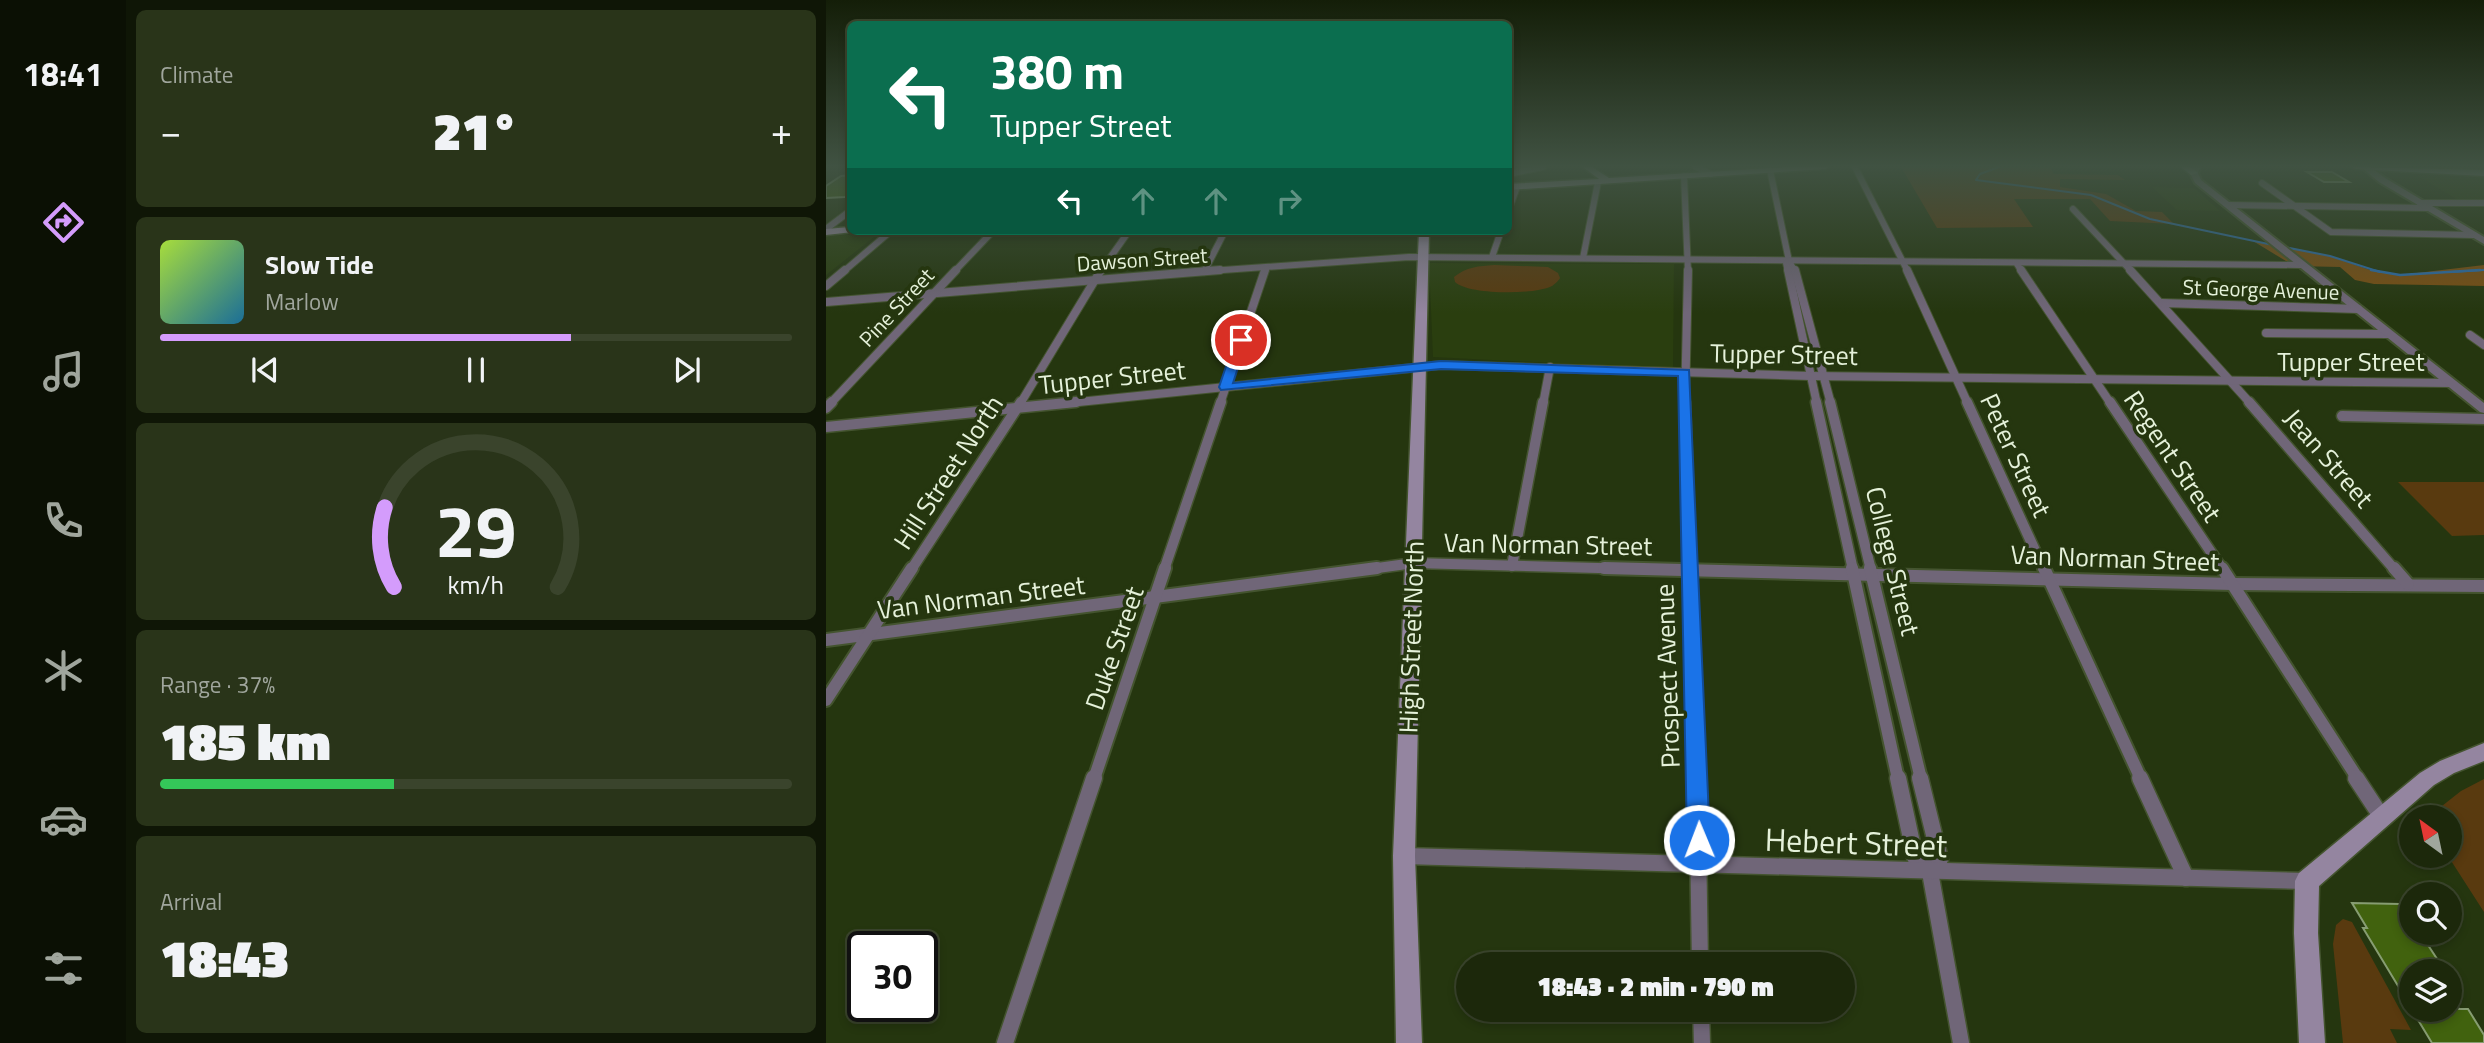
<!DOCTYPE html>
<html lang="en">
<head>
<meta charset="utf-8">
<style>
  :root { --surface:#1c280b; --page:#293419; --text:#f1f3f6; --muted:#a0a69d; --line:#3a442c; --accent:#d49cfc }
  body { margin:0; font-family:"Titillium Web",sans-serif; background:var(--page); color:var(--text); height:100vh; display:flex; flex-direction:column; font-size:26px; white-space:nowrap }
  * { box-sizing:border-box; margin:0 }
  p { font-size:23px; color:var(--muted) }
  .icon { flex:none; width:38px; height:38px; fill:none; stroke:currentColor; stroke-width:2; stroke-linecap:round; stroke-linejoin:round }
  .map { position:relative; flex:1; overflow:hidden }
  .side { display:flex; flex-direction:column; gap:10px; padding:10px; background:#0f1606; width:700px }
  .side>* { flex:none }
  .hud { position:absolute; left:21px; top:21px; width:665px; height:214px; border-radius:10px; box-shadow:0 4px 10px #0003,0 0 0 2px var(--line); background:#0b6e4f; color:#fff; overflow:hidden }
  .needle { width:46px; rotate:327deg }
  .fabs { position:absolute; left:1573px; top:805px; display:grid; gap:14px }
  .fabs a { display:grid; place-items:center; width:63px; height:63px; border-radius:50%; background:var(--surface); box-shadow:0 4px 10px #0003,0 0 0 2px var(--line); font-size:35px }
  .speed { position:absolute; left:21px; top:931px; display:flex; gap:14px; font-size:35px; font-weight:700; text-align:center }
  .speed>* { display:grid; place-content:center; width:91px; height:91px; border-radius:50%; background:var(--surface); box-shadow:0 4px 10px #0003,0 0 0 2px var(--line); line-height:1 }
  .speed .limit { border:4px solid #111; border-radius:10px; background:#fff; color:#111 }
  .pin { position:absolute; display:grid; place-items:center; width:60px; height:60px; color:#fff; margin:-30px; border:4px solid #fff; border-radius:50%; box-shadow:0 2px 7px #0007 }
  .me { position:absolute; width:77px; margin:-38px; rotate:359deg; stroke-linejoin:round; filter:drop-shadow(0 0 5px #0008) }
  .turn { display:flex; align-items:center; gap:24px; height:147px; padding:0 28px; font-size:32px }
  .turn .icon { width:91px; height:91px; stroke-width:2.5 }
  .turn b { display:block; font-size:49px; line-height:60px }
  .lanes { display:flex; align-items:center; height:66px; padding:0 28px; background:#0003; justify-content:center; gap:35px; direction:ltr }
  .lanes .off { opacity:.35 }
  .big { font-size:52px; font-weight:800; line-height:1.1 }
  .side .card { flex:1; display:flex; flex-direction:column; justify-content:center; gap:10px; min-width:0; padding:0 24px; border-radius:10px; background:var(--page) }
  .side .dial { align-items:center; gap:0 }
  .dial svg { height:182px; overflow:visible; fill:none; stroke:var(--line); stroke-width:7; stroke-linecap:round; text-anchor:middle }
  .dial text { fill:var(--text); stroke:none }
  .song { display:flex; align-items:center; gap:21px }
  .cover { width:84px; height:84px; border-radius:10px; background:linear-gradient(135deg,hsl(80 70% 55%),hsl(200 70% 35%)) }
  .played { height:7px; border-radius:4px; background:linear-gradient(90deg,var(--accent) 65%,var(--line) 65%) }
  .keys { display:flex; justify-content:space-around; direction:ltr }
  .heat { display:flex; justify-content:space-between; align-items:center; font-size:38px; direction:ltr }
  .charge { height:10px; border-radius:5px; background:linear-gradient(90deg,#34c759 37%,var(--line) 0) }
  .trip { position:absolute; left:630px; top:952px; width:399px; height:70px; border-radius:35px; background:var(--surface); box-shadow:0 4px 10px #0003,0 0 0 2px var(--line); font-weight:800; line-height:70px; text-align:center }
  main { display:flex; flex:1; min-height:0 }
  .tab-bar { display:flex; flex-direction:column; width:126px; justify-content:space-around; align-items:center; background:#0b1004; color:var(--muted) }
  .tab-bar .icon { width:49px; height:49px }
  .tab-bar .selected { color:var(--accent) }
  .tab-bar b { font-size:32px; color:var(--text) }
  .map>svg:first-child { display:block }
</style>
</head>
<body>
<main>
<nav class="tab-bar">
<b>18:41</b>
<svg class="icon selected" aria-label="directions" viewBox="0 0 24 24"><path d="M12 3l9 9-9 9-9-9zM9 14v-3h6M13 9l2 2-2 2"/></svg>
<svg class="icon" aria-label="music" viewBox="0 0 24 24"><path d="M9 18V5l10-2v13"/><circle cx="6" cy="18" r="3"/><circle cx="16" cy="16" r="3"/></svg>
<svg class="icon" aria-label="phone" viewBox="0 0 24 24"><path d="M5 4h4l2 5-3 2q2 4 5 5l2-3 5 2v4C11 20 4 13 5 4z"/></svg>
<svg class="icon" aria-label="climate" viewBox="0 0 24 24"><path d="M12 3v18M4 7l16 10M4 17L20 7"/></svg>
<svg class="icon" aria-label="car" viewBox="0 0 24 24"><path d="M5 17H2v-5l4-1 3-4h7l3 4 3 1v5h-3M9 17h6M6 11h13"/><circle cx="7" cy="17" r="2"/><circle cx="17" cy="17" r="2"/></svg>
<svg class="icon" aria-label="filters" viewBox="0 0 24 24"><path d="M4 7h16M4 17h16"/><circle cx="9" cy="7" r="2"/><circle cx="15" cy="17" r="2"/></svg>
</nav>
<section class="side">
<div class="card"><p>Climate</p>
<div class="heat"><a>−</a><b class="big">21°</b><a>+</a></div>
</div>
<div class="card">
<div class="song"><i class="cover"></i><div><b>Slow Tide</b><p>Marlow</p></div></div>
<div class="played"></div>
<div class="keys"><svg class="icon" aria-label="previous" viewBox="0 0 24 24"><path d="M18 5L8 12l10 7zM5 5v14"/></svg><svg class="icon" aria-label="pause" viewBox="0 0 24 24"><path d="M8 5v14M16 5v14"/></svg><svg class="icon" aria-label="next" viewBox="0 0 24 24"><path d="M6 5l10 7-10 7zM19 5v14"/></svg></div>
</div>
<div class="card dial"><svg viewBox="0 0 100 80">
<path d="M14 69A42 42 0 1 1 86 69"/>
<path d="M14 69A42 42 0 0 1 10 34" stroke="#d49cfc"/>
<text x="50" y="56" font-size="32" font-weight="700">29</text>
<text x="50" y="72" font-size="11">km/h</text>
</svg></div>
<div class="card"><p>Range · 37%</p><b class="big">185 km</b><div class="charge"></div></div>
<div class="card"><p>Arrival</p><b class="big">18:43</b></div>
</section>
<div class="map">
<svg width="1658" height="1043" viewBox="0 0 1658 1043">
  <rect width="100%" height="100%" fill="#25360f"/>
  <g fill="#2a3e0f">
    <path d="M 1590,175 L 1658,176 L 1658,201 L 1634,201 Z"/>
    <path d="M 1326,187 L 1368,188 L 1394,211 L 1351,210 Z"/>
    <path d="M 53,233 L 0,275 L 0,236 Z"/>
    <path d="M 603,263 L 848,264 L 847,369 L 607,357 Z"/>
  </g>
  <g fill="#593a0f">
    <path d="M 1075,167 L 1224,167 L 1228,174 L 1292,175 L 1299,180 L 1234,179 L 1234,187 L 1280,194 L 1310,211 L 1336,212 L 1348,224 L 1284,221 L 1264,199 L 1188,199 L 1207,227 L 1111,228 Z"/>
    <path d="M 668,265 L 722,267 L 732,273 L 734,278 C 733,280 728,285 726,286 C 710,295 642,295 629,282 L 628,277 C 640,267 653,266 668,265 Z"/>
    <path d="M 1572,482 L 1658,482 L 1658,535 L 1626,536 Z"/>
    <path d="M 1658,779 L 1658,912 L 1622,856 L 1624,817 L 1602,817 L 1635,791 Z"/>
    <path d="M 1517,919 L 1526,922 L 1585,1030 L 1564,1029 L 1571,1043 L 1517,1043 L 1507,944 L 1510,925 Z"/>
  </g>
  <path fill="#794e12" d="M 1427,241 L 1504,256 L 1547,271 L 1574,275 L 1658,265 L 1658,286 L 1548,284 L 1529,280 L 1514,267 L 1468,266 Z"/>
  <g fill="none" stroke-linecap="round" stroke-linejoin="round">
    <g stroke="#2c6ba7" stroke-width="2">
      <path d="M 1173,167 L 1154,174 L 1150,180 L 1265,195 L 1324,219 L 1447,245"/>
      <path d="M 1458,247 L 1504,256 L 1554,272"/>
      <path d="M 1625,272 L 1658,270"/>
    </g>
    <path stroke="#2c6ba7" stroke-width="2.5" d="M 1545,270 L 1574,275 L 1654,270"/>
  </g>
  <g fill="#41620e" stroke="#879d72" stroke-width="2">
    <path d="M 1481,172 L 1506,172 L 1523,182 L 1498,182 Z"/>
    <path d="M 24,175 L 24,193 L 19,197 L 0,198 L 0,186 L 15,176 Z"/>
    <path d="M 1526,903 L 1574,904 L 1586,922 L 1586,933 L 1594,933 L 1619,971 L 1586,971 L 1586,1009 L 1537,928 L 1541,928 Z"/>
    <path d="M 1624,994 L 1633,1009 L 1642,1009 L 1658,1035 L 1658,1043 L 1606,1043 L 1586,1010 L 1624,1010 Z"/>
  </g>
  <g fill="none" stroke-linecap="round" stroke-linejoin="round">
    <defs>
      <g id="minor-far4">
        <path d="M 870,167 L 885,174"/>
        <path d="M 1029,167 L 1082,272"/>
        <path d="M 944,170 L 963,261 L 969,272"/>
        <path d="M 682,174 L 717,167"/>
        <path d="M 858,176 L 862,272"/>
        <path d="M 1436,183 L 1505,232 L 1648,235"/>
        <path d="M 1594,203 L 1658,203"/>
        <path d="M 1403,205 L 1601,208"/>
        <path d="M 1247,209 L 1306,272"/>
        <path d="M 682,211 L 691,187"/>
        <path d="M 0,229 L 24,211"/>
        <path d="M 666,257 L 675,231"/>
        <path d="M 757,258 L 772,182"/>
        <path d="M 1191,264 L 1196,272"/>
        <path d="M 17,272 L 65,231"/>
        <path d="M 128,272 L 167,231"/>
        <path d="M 274,272 L 303,231"/>
        <path d="M 369,272 L 583,257 L 1475,265"/>
        <path d="M 378,272 L 399,231"/>
        <path d="M 439,272 L 440,268"/>
        <path d="M 962,272 L 960,263 L 963,261"/>
      </g>
      <g id="minor-far3">
        <path d="M 962,270 L 991,404"/>
        <path d="M 969,270 L 1005,404"/>
        <path d="M 1081,270 L 1142,404"/>
        <path d="M 1195,270 L 1285,404"/>
        <path d="M 1304,270 L 1425,404"/>
        <path d="M 0,286 L 19,270"/>
        <path d="M 0,302 L 394,270"/>
        <path d="M 1336,303 L 1532,309"/>
        <path d="M 1440,333 L 1562,334"/>
        <path d="M 1644,335 L 1658,345"/>
        <path d="M 4,404 L 130,270"/>
        <path d="M 194,404 L 275,270"/>
        <path d="M 233,404 L 615,365 L 984,376 L 1625,383"/>
        <path d="M 394,404 L 439,270"/>
        <path d="M 717,404 L 724,367"/>
        <path d="M 859,404 L 862,270"/>
      </g>
      <g id="minor-far2">
        <path d="M 859,402 L 865,570"/>
        <path d="M 990,402 L 1027,570"/>
        <path d="M 1004,402 L 1045,570"/>
        <path d="M 1141,402 L 1218,570"/>
        <path d="M 1284,402 L 1397,570"/>
        <path d="M 1423,402 L 1569,570"/>
        <path d="M 0,408 L 6,402"/>
        <path d="M 1516,416 L 1658,419"/>
        <path d="M 0,427 L 250,402"/>
        <path d="M 686,566 L 717,402"/>
        <path d="M 85,570 L 195,402"/>
        <path d="M 338,570 L 395,402"/>
        <path d="M 537,570 L 588,563 L 846,570"/>
      </g>
      <g id="minor-far1">
        <path d="M 778,568 L 1407,584 L 1658,586"/>
        <path d="M 864,568 L 871,779"/>
        <path d="M 1026,568 L 1072,779"/>
        <path d="M 1044,568 L 1095,779"/>
        <path d="M 1218,568 L 1315,779"/>
        <path d="M 1396,568 L 1532,779"/>
        <path d="M 1568,568 L 1582,584"/>
        <path d="M 0,640 L 551,568"/>
        <path d="M 0,700 L 86,568"/>
        <path d="M 268,779 L 339,568"/>
      </g>
      <g id="minor">
        <path d="M 871,778 L 874,964"/>
        <path d="M 1072,778 L 1089,857 L 1104,872 L 1135,1043"/>
        <path d="M 1094,778 L 1114,859 L 1104,872"/>
        <path d="M 1314,778 L 1360,878"/>
        <path d="M 1530,778 L 1555,816"/>
        <path d="M 578,856 L 1481,881"/>
        <path d="M 875,1010 L 876,1043"/>
        <path d="M 179,1043 L 268,778"/>
      </g>
      <g id="tertiary">
        <path d="M 1366,167 L 1374,167 L 1372,173 L 1375,180 L 1658,403 L 1658,413 L 1654,412 L 1369,183 L 1364,173 Z"/>
        <path d="M 1535,167 L 1544,167 L 1559,178 L 1658,237 L 1658,244 L 1553,182 Z"/>
      </g>
      <g id="secondary">
        <path d="M 757,167 L 766,167 L 783,178 L 961,167 L 1003,167 L 999,169 L 682,190 L 682,184 L 773,179 Z"/>
        <path d="M 1355,167 L 1364,167 L 1372,173 L 1365,175 Z"/>
        <path d="M 1526,167 L 1658,170 L 1658,176 L 1530,169 Z"/>
        <path d="M 24,227 L 27,232 L 0,235 L 0,229 Z"/>
        <path d="M 593,231 L 603,231 L 589,856 L 596,1043 L 570,1043 L 567,856 Z"/>
        <path d="M 1658,743 L 1658,761 L 1628,773 L 1608,785 L 1493,886 L 1492,933 L 1499,1043 L 1473,1043 L 1468,933 L 1469,881 L 1473,873 L 1594,773 L 1614,761 Z"/>
      </g>
    </defs>
    <use href="#minor-far4" stroke="#44542f" stroke-width="8"/>
    <use href="#minor-far3" stroke="#44542f" stroke-width="10"/>
    <use href="#minor-far2" stroke="#44542f" stroke-width="13"/>
    <use href="#minor-far1" stroke="#44542f" stroke-width="16"/>
    <use href="#minor" stroke="#44542f" stroke-width="19"/>
    <use href="#tertiary" stroke="#44542f" stroke-width="4"/>
    <use href="#secondary" stroke="#44542f" stroke-width="3"/>
    <use href="#minor-far4" stroke="#706678" stroke-width="6"/>
    <use href="#minor-far3" stroke="#706678" stroke-width="8"/>
    <use href="#minor-far2" stroke="#706678" stroke-width="10"/>
    <use href="#minor-far1" stroke="#706678" stroke-width="12"/>
    <use href="#minor" stroke="#706678" stroke-width="16"/>
    <use href="#tertiary" fill="#706678" fill-rule="evenodd"/>
    <use href="#secondary" fill="#9485a0" fill-rule="evenodd"/>
  </g>
  <linearGradient id="sky" x2="0" y2="1"><stop stop-color="#141e08"/><stop offset="0.53" stop-color="#405242"/><stop offset="1" stop-color="#405242" stop-opacity="0"/></linearGradient>
  <rect width="1658" height="313" fill="url(#sky)"/>
  <path fill="#1a73e8" stroke="#114b97" stroke-width="2" d="M 415,336 L 421,340 L 407,383 L 615,361 L 863,370 L 884,840 L 881,847 L 873,850 L 865,847 L 861,840 L 852,376 L 615,369 L 395,390 L 393,387 L 409,340 Z"/>
  <g text-anchor="middle" dominant-baseline="central" stroke-width="7" stroke-linejoin="round" paint-order="stroke">
    <g font-size="21" fill="#e5f1da" stroke="#25360f">
      <text transform="translate(316 259) rotate(-4)">Dawson Street</text>
      <text transform="translate(1435 289) rotate(2)">St George Avenue</text>
      <text transform="translate(70 307) rotate(-47)">Pine Street</text>
    </g>
    <g font-size="26" fill="#e5f1da" stroke="#25360f">
      <text transform="translate(958 354) rotate(1)">Tupper Street</text>
      <text x="1525" y="361">Tupper Street</text>
      <text transform="translate(286 377) rotate(-6)">Tupper Street</text>
      <text transform="translate(1190 455) rotate(65)">Peter Street</text>
      <text transform="translate(1347 456) rotate(56)">Regent Street</text>
      <text transform="translate(1503 458) rotate(49)">Jean Street</text>
      <text transform="translate(122 472) rotate(-57)">Hill Street North</text>
      <text transform="translate(722 544) rotate(1)">Van Norman Street</text>
      <text transform="translate(1289 558) rotate(2)">Van Norman Street</text>
      <text transform="translate(1067 561) rotate(76)">College Street</text>
      <text transform="translate(155 597) rotate(-7)">Van Norman Street</text>
      <text transform="translate(585 637) rotate(-88)">High Street North</text>
      <text transform="translate(288 648) rotate(-71)">Duke Street</text>
      <text transform="translate(841 676) rotate(-92)">Prospect Avenue</text>
    </g>
    <g font-size="32" fill="#e5f1da" stroke="#25360f">
      <text transform="translate(1030 842) rotate(2)">Hebert Street</text>
    </g>
  </g>
</svg>
<div class="fabs">
<a><svg class="needle" viewBox="-14 -14 28 28"><path d="M0-13l5 13h-10z" fill="#e53935"/><path d="M0 13l5-13h-10z" fill="#a0a69d"/></svg></a>
<a><svg class="icon" aria-label="search" viewBox="0 0 24 24"><circle cx="10" cy="10" r="6"/><path d="M15 15l6 6"/></svg></a>
<a><svg class="icon" aria-label="layers" viewBox="0 0 24 24"><path d="M12 4l9 5-9 5-9-5zM3 14l9 5 9-5"/></svg></a>
</div>
<div class="speed"><div class="limit">30</div></div>
<div class="pin" style="left:415px;top:340px;background:#d93025"><svg class="icon" aria-label="arrive" viewBox="0 0 24 24"><path d="M6 21V4h12l-3 4 3 4H6"/></svg></div>
<svg class="me" style="left:873px;top:840px" viewBox="-20 -20 40 40"><circle r="17" fill="#1a73e8" stroke="#fff" stroke-width="3"/><path d="M0-11L8 9 0 5-8 9z" fill="#fff"/></svg>
<div class="trip">18:43 · 2 min · 790 m</div>
<div class="hud">
<div class="turn"><svg class="icon" aria-label="left" viewBox="0 0 24 24"><path d="M17 20v-9H6M10 6l-5 5 5 5"/></svg><div><b>380 m</b>Tupper Street</div></div>
<div class="lanes"><svg class="icon" aria-label="left" viewBox="0 0 24 24"><path d="M17 20v-9H6M10 6l-5 5 5 5"/></svg><svg class="icon off" aria-label="ahead" viewBox="0 0 24 24"><path d="M12 20V5M6 11l6-6 6 6"/></svg><svg class="icon off" aria-label="ahead" viewBox="0 0 24 24"><path d="M12 20V5M6 11l6-6 6 6"/></svg><svg class="icon off" aria-label="right" viewBox="0 0 24 24"><path d="M7 20v-9h11M14 6l5 5-5 5"/></svg></div>
</div>
</div>
</main>
</body>
</html>
